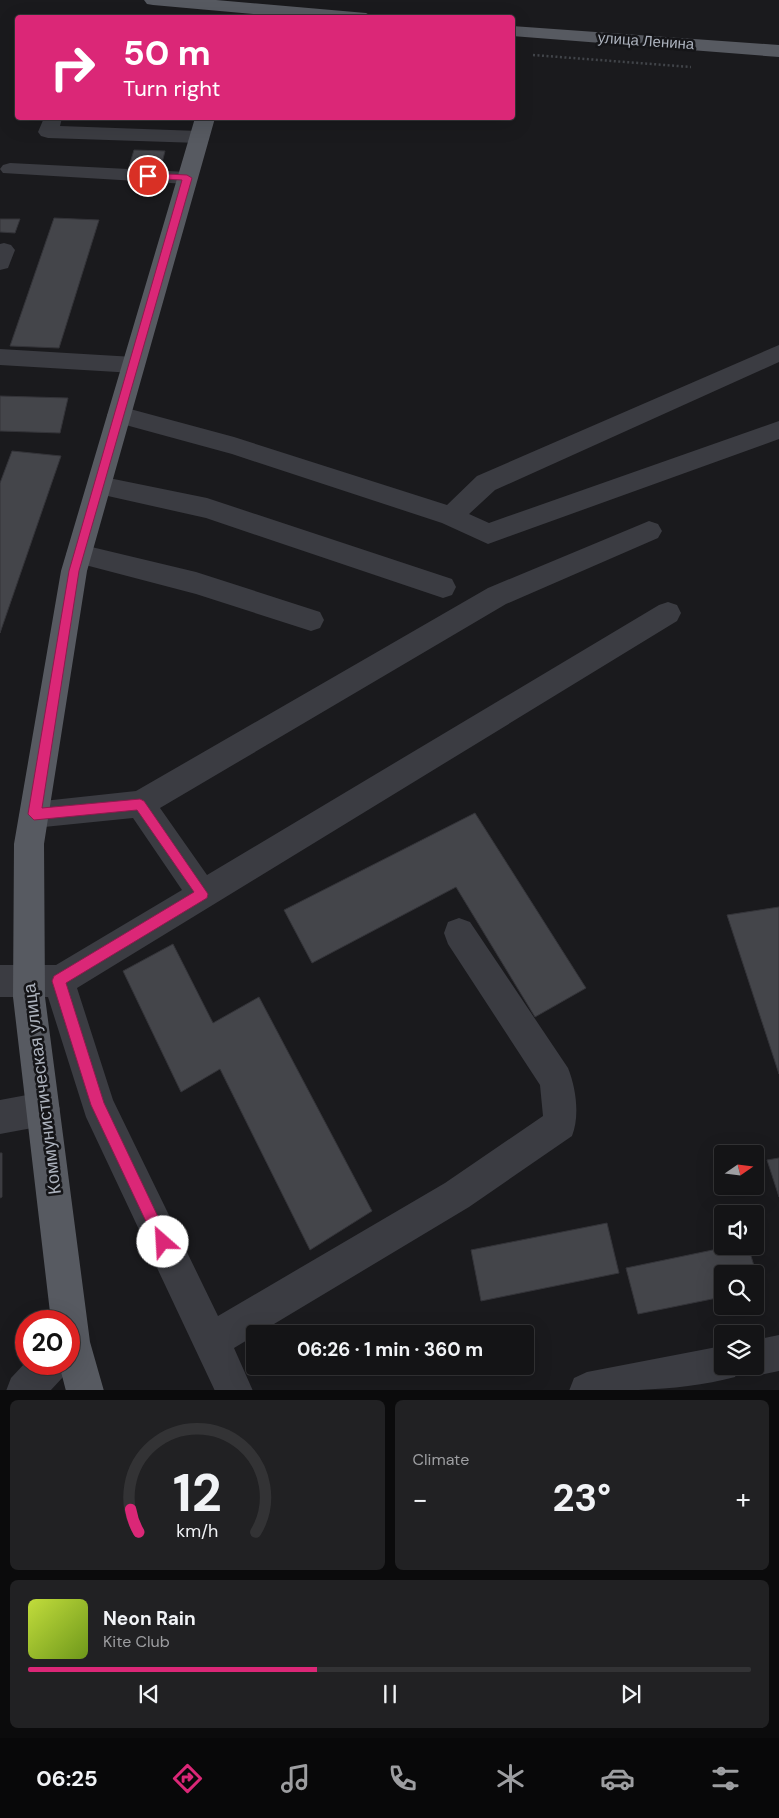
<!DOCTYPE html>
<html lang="en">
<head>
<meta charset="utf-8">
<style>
  :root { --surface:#141416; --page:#212123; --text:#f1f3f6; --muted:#9d9ea1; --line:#333335; --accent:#db2777 }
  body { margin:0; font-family:"DM Sans",sans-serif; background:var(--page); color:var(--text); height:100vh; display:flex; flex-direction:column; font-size:19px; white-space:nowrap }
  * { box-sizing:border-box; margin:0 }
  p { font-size:16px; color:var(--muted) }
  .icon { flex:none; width:28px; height:28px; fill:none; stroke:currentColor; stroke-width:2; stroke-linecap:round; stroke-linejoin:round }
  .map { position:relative; height:1390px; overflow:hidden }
  .drawer { display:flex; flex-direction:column; gap:10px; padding:10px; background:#0b0b0c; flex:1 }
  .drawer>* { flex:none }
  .top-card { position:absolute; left:15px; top:15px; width:500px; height:105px; border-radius:5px; box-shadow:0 5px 20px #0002,0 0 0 1px var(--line); background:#db2777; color:#fff; overflow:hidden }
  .needle { width:32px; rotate:76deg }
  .buttons { position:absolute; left:714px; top:1145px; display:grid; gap:10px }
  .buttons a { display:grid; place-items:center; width:50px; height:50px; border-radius:5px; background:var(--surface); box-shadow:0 5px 20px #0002,0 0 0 1px var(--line); font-size:25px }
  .speed { position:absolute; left:15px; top:1310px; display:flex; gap:10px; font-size:25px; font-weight:700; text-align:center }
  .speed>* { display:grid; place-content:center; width:65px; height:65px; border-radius:50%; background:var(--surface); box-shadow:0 5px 20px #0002,0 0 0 1px var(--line); line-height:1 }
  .speed .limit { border:8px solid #d22; background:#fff; color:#111 }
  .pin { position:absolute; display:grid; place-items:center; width:42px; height:42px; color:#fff; margin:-21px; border:2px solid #fff; border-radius:50%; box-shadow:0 1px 5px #0007 }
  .me { position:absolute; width:55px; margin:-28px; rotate:334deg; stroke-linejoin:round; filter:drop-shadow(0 0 4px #0008) }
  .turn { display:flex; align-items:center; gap:18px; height:105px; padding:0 25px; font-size:22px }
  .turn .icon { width:65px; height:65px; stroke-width:2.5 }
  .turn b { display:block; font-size:35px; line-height:42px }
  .big { font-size:38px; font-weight:700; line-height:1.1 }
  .drawer .card { flex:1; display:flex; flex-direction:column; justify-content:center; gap:8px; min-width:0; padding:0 18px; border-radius:8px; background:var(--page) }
  .drawer .dial { align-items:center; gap:0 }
  .dial svg { height:130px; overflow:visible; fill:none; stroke:var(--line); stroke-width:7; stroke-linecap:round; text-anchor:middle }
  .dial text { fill:var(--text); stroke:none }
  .song { display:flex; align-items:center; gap:15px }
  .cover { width:60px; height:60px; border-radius:8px; background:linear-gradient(135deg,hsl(70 70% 55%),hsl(80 70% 35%)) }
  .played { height:5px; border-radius:2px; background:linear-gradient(90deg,var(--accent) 40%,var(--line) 40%) }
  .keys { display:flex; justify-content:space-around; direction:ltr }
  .heat { display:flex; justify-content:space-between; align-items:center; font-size:28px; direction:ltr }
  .drawer .tiles { flex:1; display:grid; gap:10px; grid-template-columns:1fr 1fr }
  .card:last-child { grid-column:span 2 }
  .trip { position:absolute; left:246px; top:1325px; width:288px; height:50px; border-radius:5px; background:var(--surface); box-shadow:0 5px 20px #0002,0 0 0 1px var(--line); font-weight:700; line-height:50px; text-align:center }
  .tab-bar { display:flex; height:80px; justify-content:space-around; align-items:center; background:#080809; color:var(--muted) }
  .tab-bar .icon { width:35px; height:35px }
  .tab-bar .active { color:var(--accent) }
  .tab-bar b { font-size:22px; color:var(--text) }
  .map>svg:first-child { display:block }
</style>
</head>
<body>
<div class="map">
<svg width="779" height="1391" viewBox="0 0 779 1391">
  <rect width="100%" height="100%" fill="#1a1a1d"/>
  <g fill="#44454a" stroke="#343439">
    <path d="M 134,150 L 165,151 L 160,171 L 128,170 Z"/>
    <path d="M 54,218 L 99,220 L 59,348 L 10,346 Z"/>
    <path d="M 0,219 L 20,219 L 15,233 L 0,232 Z"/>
    <path d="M 0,396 L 68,398 L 60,433 L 0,431 Z"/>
    <path d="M 12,451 L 61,456 L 0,633 L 0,483 Z"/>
    <path d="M 475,813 L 586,988 L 535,1017 L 456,887 L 312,963 L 284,910 Z"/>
    <path d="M 779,907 L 779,1074 L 727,915 Z"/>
    <path d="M 173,944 L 213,1023 L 259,997 L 372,1211 L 310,1250 L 220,1069 L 181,1092 L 123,971 Z"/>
    <path d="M 0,1153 L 2,1153 L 2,1197 L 0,1198 Z"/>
    <path d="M 779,1158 L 779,1197 L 767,1160 Z"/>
    <path d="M 607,1223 L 619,1273 L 481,1301 L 471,1250 Z"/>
    <path d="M 732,1246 L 748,1246 L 761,1289 L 755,1290 L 755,1274 L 722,1274 L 722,1297 L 638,1314 L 626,1268 Z"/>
  </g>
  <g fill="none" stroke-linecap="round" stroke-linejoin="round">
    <path stroke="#414449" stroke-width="2.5" stroke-dasharray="2 2.5" stroke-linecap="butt" d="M 533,55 L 691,67"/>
    <g fill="#3b3c42" fill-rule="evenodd">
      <path d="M 44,118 L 62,118 L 60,126 L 199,131 L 206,133 L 209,137 L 206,141 L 199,143 L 48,138 L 41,136 L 38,132 Z"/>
      <path d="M 10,163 L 187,172 L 194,173 L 197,178 L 194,183 L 187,184 L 3,173 L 0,169 L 3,165 Z"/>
      <path d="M 4,243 L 11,245 L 15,250 L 8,268 L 0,270 L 0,244 Z"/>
      <path d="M 779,345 L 779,362 L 495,490 L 469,514 L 489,523 L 779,421 L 779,439 L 488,544 L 442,523 L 232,454 L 111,421 L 107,415 L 111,409 L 119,406 L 234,437 L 447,505 L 477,476 Z"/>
      <path d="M 0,349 L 134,357 L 142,359 L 145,365 L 142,371 L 134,373 L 0,365 Z"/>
      <path d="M 99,476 L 207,498 L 452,579 L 456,587 L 452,595 L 443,598 L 206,518 L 90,492 L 87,485 L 90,478 Z"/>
      <path d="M 649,521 L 658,524 L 662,531 L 658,538 L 506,604 L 160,808 L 207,875 L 659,605 L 668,602 L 677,605 L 681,613 L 677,621 L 77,988 L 113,1100 L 218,1316 L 445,1183 L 543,1116 L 540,1085 L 448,944 L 444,933 L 448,922 L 459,918 L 470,922 L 568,1068 C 576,1088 580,1116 572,1136 L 469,1207 L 234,1348 L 253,1391 L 215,1391 L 86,1117 L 48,997 L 0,997 L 0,965 L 56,965 L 182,890 L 133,818 L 34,828 L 24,824 L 19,815 L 24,806 L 34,802 L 136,791 L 488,588 Z"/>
      <path d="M 79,544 L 196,572 L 320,612 L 324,620 L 320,628 L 311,631 L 196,594 L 70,561 L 66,554 L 70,547 Z"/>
      <path d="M 43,1092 L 55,1097 L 60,1109 L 55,1121 L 43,1126 L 0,1134 L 0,1100 Z"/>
      <path d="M 779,1335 L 779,1371 L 755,1376 L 742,1371 L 740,1366 L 755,1366 L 755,1340 Z"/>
      <path d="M 722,1346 L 722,1366 L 740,1366 L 735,1377 C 684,1391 623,1391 569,1391 L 574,1378 L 587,1372 Z"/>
      <path d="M 26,1362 L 26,1364 L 68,1364 L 63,1377 L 50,1391 L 6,1391 L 11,1378 Z"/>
    </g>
    <g fill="#575a61" fill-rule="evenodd">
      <path d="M 144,0 L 216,0 L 366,13 L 375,18 L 297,18 L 153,5 L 147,4 Z"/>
      <path d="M 512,26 L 779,45 L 779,57 L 512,36 Z"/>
      <path d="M 195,118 L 215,118 L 87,571 L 44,844 L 45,997 L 90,1342 L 104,1391 L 66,1391 L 59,1364 L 69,1364 L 69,1321 L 51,1321 L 13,997 L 14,844 L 61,571 Z"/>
    </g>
  </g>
  <path fill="#db2777" stroke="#8e194d" d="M 148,173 L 187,175 L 192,178 L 79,571 L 42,808 L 140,799 L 144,801 L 208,894 L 207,898 L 66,983 L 104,1103 L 170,1242 L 168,1247 L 163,1249 L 158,1247 L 91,1105 L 52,981 L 54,976 L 194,892 L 137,810 L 34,820 L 28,814 L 69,571 L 182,180 L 145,178 L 144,176 Z"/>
  <g text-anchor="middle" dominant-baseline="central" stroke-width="5" stroke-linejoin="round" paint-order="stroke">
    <g font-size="15" fill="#acb2bd" stroke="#151518">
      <text transform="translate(646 41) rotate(4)">улица Ленина</text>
    </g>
    <g font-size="18" fill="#acb2bd" stroke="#151518">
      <text transform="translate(42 1089) rotate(-97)">Коммунистическая улица</text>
    </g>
  </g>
</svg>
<div class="buttons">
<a><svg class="needle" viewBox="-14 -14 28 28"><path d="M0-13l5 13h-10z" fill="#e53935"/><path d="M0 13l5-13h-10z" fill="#9d9ea1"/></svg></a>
<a><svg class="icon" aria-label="sound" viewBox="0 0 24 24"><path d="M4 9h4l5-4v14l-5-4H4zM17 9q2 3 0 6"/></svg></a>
<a><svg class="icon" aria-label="search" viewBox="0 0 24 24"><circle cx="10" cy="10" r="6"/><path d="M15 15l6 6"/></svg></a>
<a><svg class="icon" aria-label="layers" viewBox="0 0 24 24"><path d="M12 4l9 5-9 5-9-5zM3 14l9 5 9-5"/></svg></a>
</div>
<div class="speed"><div class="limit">20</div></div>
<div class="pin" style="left:148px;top:176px;background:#d93025"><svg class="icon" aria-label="arrive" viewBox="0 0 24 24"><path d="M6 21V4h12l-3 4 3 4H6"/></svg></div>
<svg class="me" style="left:163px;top:1242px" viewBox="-20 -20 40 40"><circle r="19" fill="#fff"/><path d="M0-13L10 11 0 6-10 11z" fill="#db2777"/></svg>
<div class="trip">06:26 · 1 min · 360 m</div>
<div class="top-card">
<div class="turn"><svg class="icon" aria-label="right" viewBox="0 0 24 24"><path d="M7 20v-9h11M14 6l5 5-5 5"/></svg><div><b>50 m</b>Turn right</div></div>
</div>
</div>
<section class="drawer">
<div class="tiles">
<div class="card dial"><svg viewBox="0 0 100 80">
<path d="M14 69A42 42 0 1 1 86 69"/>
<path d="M14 69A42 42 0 0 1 9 55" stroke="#db2777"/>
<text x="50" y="56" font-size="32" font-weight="700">12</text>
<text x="50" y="72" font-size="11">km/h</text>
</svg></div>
<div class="card"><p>Climate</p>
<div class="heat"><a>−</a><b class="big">23°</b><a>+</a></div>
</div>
<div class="card">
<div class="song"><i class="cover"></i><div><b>Neon Rain</b><p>Kite Club</p></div></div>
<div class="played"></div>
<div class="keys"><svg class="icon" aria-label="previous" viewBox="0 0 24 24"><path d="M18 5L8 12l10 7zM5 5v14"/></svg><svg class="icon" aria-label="pause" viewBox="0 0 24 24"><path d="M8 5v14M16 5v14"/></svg><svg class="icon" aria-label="next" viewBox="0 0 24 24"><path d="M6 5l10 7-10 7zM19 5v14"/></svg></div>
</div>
</div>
</section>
<nav class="tab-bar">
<b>06:25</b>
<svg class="icon active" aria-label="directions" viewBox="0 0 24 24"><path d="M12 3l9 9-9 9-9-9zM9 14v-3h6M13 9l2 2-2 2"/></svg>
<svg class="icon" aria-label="music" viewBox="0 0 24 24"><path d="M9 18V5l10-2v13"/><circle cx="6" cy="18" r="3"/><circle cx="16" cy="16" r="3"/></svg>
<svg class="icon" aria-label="phone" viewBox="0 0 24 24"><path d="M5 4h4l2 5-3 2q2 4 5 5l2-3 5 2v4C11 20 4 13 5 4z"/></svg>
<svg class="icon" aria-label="climate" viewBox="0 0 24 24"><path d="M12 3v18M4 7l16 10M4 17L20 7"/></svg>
<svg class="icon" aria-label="car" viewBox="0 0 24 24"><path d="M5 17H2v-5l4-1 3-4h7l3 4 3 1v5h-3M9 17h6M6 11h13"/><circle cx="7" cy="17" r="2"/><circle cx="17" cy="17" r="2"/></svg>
<svg class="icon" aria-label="filters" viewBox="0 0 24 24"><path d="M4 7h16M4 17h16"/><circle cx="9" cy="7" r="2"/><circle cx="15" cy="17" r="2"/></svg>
</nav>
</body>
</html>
